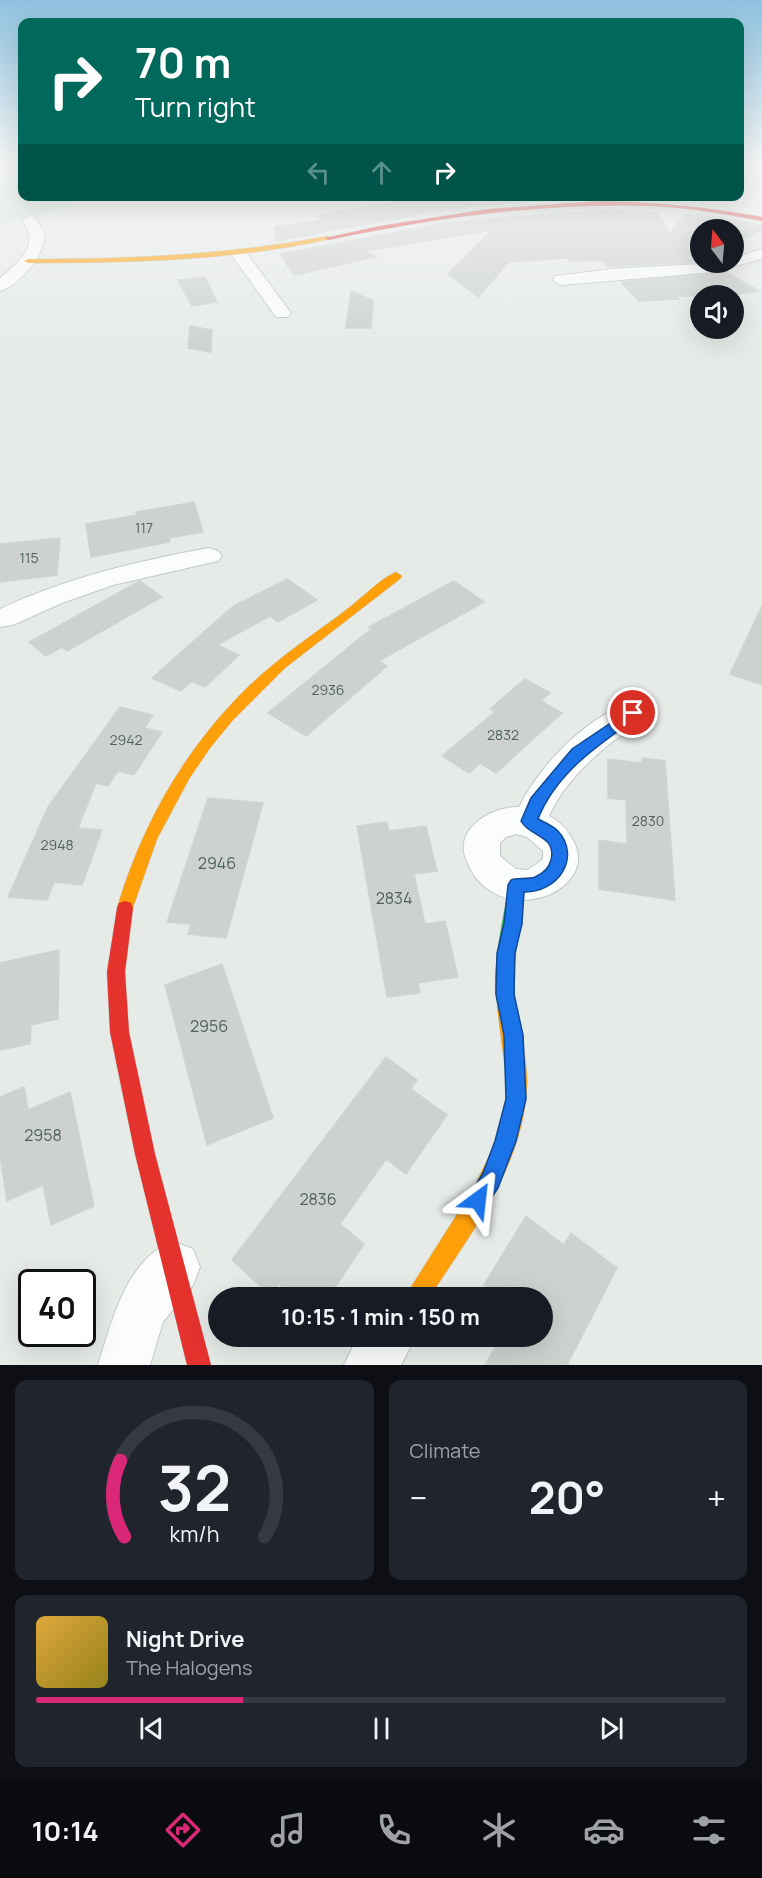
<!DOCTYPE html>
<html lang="en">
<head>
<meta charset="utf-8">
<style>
  :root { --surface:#171b24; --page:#20242c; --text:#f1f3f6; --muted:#9ea1a6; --line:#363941; --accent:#db2777 }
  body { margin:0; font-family:Manrope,sans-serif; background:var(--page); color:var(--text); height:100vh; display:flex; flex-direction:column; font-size:22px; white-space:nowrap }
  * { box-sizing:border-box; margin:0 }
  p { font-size:20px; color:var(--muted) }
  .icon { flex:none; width:33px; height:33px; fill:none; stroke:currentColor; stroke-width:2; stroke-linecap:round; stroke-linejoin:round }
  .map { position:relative; height:1365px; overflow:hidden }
  .drawer { display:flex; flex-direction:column; gap:15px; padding:15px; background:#0d0f14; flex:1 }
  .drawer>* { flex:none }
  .banner { position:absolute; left:18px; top:18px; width:726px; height:183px; border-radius:12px; box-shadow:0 6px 24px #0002; background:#00695c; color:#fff; overflow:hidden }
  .needle { width:39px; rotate:344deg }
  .tools { position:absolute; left:690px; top:219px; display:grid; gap:12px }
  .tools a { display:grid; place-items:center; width:54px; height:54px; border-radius:50%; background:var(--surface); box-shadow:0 6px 24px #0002; font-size:30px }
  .speed { position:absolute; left:18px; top:1269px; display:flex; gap:12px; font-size:30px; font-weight:700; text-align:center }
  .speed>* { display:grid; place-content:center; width:78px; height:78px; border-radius:50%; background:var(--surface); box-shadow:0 6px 24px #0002; line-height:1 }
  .speed .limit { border:3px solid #111; border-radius:9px; background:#fff; color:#111 }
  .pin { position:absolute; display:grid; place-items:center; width:51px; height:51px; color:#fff; margin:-26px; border:3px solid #fff; border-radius:50%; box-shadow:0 2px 6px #0007 }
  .me { position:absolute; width:66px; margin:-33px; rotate:30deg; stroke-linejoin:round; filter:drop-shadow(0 0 4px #0008) }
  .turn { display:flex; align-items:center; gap:21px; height:126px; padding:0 18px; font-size:27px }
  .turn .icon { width:78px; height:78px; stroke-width:2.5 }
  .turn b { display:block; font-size:42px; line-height:51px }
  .lanes { display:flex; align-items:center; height:57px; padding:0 18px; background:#0003; justify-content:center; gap:30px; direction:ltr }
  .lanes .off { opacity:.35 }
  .big { font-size:45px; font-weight:700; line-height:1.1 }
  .drawer .widget { flex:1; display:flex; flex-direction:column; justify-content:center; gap:9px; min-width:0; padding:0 21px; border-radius:12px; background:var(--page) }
  .drawer .dial { align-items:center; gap:0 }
  .dial svg { height:156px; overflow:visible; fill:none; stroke:var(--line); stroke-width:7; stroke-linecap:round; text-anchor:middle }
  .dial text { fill:var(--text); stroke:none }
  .song { display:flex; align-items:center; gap:18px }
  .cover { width:72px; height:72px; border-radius:9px; background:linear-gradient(135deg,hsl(40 70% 55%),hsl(50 70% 35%)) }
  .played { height:6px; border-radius:3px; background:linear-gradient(90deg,var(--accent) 30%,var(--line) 30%) }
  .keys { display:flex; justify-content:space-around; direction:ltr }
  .heat { display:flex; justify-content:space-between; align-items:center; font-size:33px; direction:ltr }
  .drawer .tiles { flex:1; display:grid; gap:15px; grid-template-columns:1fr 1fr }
  .widget:last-child { grid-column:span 2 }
  .trip { position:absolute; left:208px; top:1287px; width:345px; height:60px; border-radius:30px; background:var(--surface); box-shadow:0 6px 24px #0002; font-weight:700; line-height:60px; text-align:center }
  .dock { display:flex; height:96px; justify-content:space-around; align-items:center; background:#090b0e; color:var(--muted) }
  .dock .icon { width:42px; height:42px }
  .dock .active { color:var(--accent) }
  .dock b { font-size:27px; color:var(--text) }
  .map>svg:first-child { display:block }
</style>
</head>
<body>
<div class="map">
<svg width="762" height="1365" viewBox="0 0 762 1365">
  <rect width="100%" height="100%" fill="#e6ebe8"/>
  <path fill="#d1e3d4" d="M 0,162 L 22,162 L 22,196 L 76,197 L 71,206 L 43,214 L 30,220 L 0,223 Z"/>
  <g fill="#cdd2cf" stroke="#cfd4d1" stroke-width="1.5">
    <path d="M 450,196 L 601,197 L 519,202 L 436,211 L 276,241 L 275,227 L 322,220 L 317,216 L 385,203 Z"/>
    <path d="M 602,211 L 657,213 L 670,234 L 685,214 L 734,220 L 762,226 L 762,230 L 734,243 L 734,230 L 700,230 L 700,262 L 608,267 L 602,260 L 570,261 L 568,258 L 509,262 L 478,297 L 448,274 L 492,230 L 366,251 L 376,257 L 294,275 L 280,254 L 440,224 L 507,217 Z"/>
    <path d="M 724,271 L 759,291 L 725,296 L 676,296 L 679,299 L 639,301 L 621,282 Z"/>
    <path d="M 205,277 L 217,302 L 192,306 L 178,280 Z"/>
    <path d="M 351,291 L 373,301 L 371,328 L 346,328 Z"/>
    <path d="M 190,326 L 212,330 L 211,352 L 188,348 Z"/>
    <path d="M 194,502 L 203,532 L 169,538 L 170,542 L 91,557 L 86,524 L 137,515 L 136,512 Z"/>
    <path d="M 60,538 L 57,575 L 0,582 L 0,544 Z"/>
    <path d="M 287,579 L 317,600 L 278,622 L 270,616 L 217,645 L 239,655 L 205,687 L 192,681 L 181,691 L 152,678 L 232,607 Z"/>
    <path d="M 140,581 L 162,597 L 67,651 L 62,647 L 46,656 L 29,642 Z"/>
    <path d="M 454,581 L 484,602 L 379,661 L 387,666 L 306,736 L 268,713 L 371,629 L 369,627 Z"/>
    <path d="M 762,606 L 762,685 L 730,674 Z"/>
    <path d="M 525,679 L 550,693 L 541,701 L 562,713 L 496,773 L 480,763 L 469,773 L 442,756 L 495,712 L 490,709 Z"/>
    <path d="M 120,707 L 153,715 L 144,728 L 162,732 L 134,775 L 118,771 L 108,786 L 96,783 L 78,828 L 102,830 L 82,885 L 54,882 L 47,900 L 8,897 L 48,807 Z"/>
    <path d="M 642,758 L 665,761 L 675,900 L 599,889 L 599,840 L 627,844 L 626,800 L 608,798 L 608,759 L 642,763 Z"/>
    <path d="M 208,798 L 263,803 L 226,938 L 188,934 L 191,924 L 167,922 Z"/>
    <path d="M 387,822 L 389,831 L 426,826 L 437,871 L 414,874 L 425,924 L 445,921 L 458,977 L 418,983 L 420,993 L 387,997 L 357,826 Z"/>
    <path d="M 59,950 L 58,1019 L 31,1025 L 30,1044 L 0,1050 L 0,963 Z"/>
    <path d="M 222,964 L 273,1118 L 207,1145 L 165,985 Z"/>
    <path d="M 386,1057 L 417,1080 L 411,1089 L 447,1115 L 406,1174 L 386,1159 L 340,1224 L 364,1244 L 328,1298 L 294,1298 L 279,1284 L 271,1296 L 232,1260 Z"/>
    <path d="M 24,1087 L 28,1110 L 70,1092 L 94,1206 L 51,1225 L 43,1185 L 7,1201 L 0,1156 L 0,1097 Z"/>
    <path d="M 526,1216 L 564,1245 L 571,1233 L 617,1268 L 567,1365 L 485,1365 L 502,1336 L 543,1336 L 543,1298 L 499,1298 L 484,1285 Z"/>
  </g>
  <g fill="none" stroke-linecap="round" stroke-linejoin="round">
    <defs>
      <g id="street">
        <path d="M 30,216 L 35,217 C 38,222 42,228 44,234 C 47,253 18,287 0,291 L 0,278 C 13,267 32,253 29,234 C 28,229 24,224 23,220 Z"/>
        <path d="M 239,249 L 245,251 L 288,309 L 291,313 L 288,317 L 276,317 L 231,254 Z"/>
        <path d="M 762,249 L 762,259 L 713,272 L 561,285 L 553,280 L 555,276 L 612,269 L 734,262 L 734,258 Z"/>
        <path d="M 209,548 L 218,551 L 222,556 L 218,561 L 113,585 L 62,603 L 13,625 L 0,627 L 0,609 C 66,578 137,561 209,548 Z"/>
        <path d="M 633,702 L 644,705 L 649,713 C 641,726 625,733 612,742 C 587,762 562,787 549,816 C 561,822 568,830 574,842 C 600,894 493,933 466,859 C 454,828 492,806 519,807 C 540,765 587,716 633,702 ZM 516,834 L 527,837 L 543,851 L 543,859 L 528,870 L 516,869 L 500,856 L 500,843 L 506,837 Z"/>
        <path d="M 175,1242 L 193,1249 L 200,1267 L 193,1285 L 163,1322 L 150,1365 L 98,1365 C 110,1327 123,1273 158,1249 C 162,1246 170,1244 175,1242 Z"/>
        <path d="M 358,1336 L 416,1336 L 401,1365 L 344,1365 Z"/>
      </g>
      <path id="fast" d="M 517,878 L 523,880 L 525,885 L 514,967 L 515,1006 L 512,1012 L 506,1015 L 500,1012 C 487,985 504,916 509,885 L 511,880 Z"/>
      <g id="slow">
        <path d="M 328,236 L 330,239 C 231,261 129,263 28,263 L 24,261 L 28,259 C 129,259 228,255 328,236 Z"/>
        <path d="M 396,572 L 402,576 L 400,579 L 285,668 L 233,720 L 210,748 L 189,779 L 157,839 L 131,913 L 125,915 L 119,913 L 117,908 C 142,824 185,748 249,686 C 278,658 310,637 342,613 C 357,602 370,589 385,578 Z"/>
        <path d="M 506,997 L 512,1000 L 515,1006 C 520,1031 527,1057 527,1083 C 525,1164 471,1233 429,1298 L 404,1298 L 473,1189 L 496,1142 L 504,1114 L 507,1084 L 497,1006 L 500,1000 Z"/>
      </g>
      <g id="jam">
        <path d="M 600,201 C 655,202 708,207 762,217 L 762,221 C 726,214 690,208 654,206 C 544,202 436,218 328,240 L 325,238 L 380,226 L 489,209 Z"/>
        <path d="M 125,901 L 131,903 L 133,908 L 125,972 L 129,1032 L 155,1154 L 211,1365 L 187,1365 L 135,1154 L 110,1032 L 107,972 L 117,908 L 119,903 Z"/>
      </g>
    </defs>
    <use href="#street" stroke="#c3c8c5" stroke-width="2"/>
    <use href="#fast" stroke="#c3c9c5" stroke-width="1"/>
    <use href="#slow" stroke="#c3c9c5" stroke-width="1"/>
    <use href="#jam" stroke="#c3c9c5" stroke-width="1"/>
    <use href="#street" fill="#fbfcfc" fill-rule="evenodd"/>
    <use href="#fast" fill="#30b455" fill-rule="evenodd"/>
    <use href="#slow" fill="#ff9f0a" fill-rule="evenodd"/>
    <use href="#jam" fill="#e5322d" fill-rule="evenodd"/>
  </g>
  <linearGradient id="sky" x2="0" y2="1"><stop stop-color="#8fc2e0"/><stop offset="0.46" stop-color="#f4f6f5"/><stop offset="1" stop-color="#f4f6f5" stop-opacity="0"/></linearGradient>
  <rect width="762" height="354" fill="url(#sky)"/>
  <path fill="#1a73e8" stroke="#114b97" stroke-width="1.5" d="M 633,708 L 640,713 L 638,717 C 599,744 556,773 538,819 C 544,822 553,826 558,831 C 582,858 557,893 524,892 L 522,924 L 515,953 L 514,994 L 523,1035 L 526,1099 L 516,1141 L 498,1188 L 485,1207 L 478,1210 L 470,1207 L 467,1200 L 483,1173 L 495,1141 L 506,1099 L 504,1035 L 496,994 L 497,953 L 504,924 L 508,885 L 511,880 C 519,877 527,880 535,877 C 542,874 549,868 551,860 C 557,835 529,837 521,821 L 531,798 L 572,749 Z"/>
  <g text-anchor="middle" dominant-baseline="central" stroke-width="4.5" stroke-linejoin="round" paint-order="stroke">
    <g font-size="14" fill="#50635b">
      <text x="144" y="527">117</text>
      <text x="29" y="557">115</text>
      <text x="328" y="689">2936</text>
      <text x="503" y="734">2832</text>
      <text x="126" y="739">2942</text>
      <text x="648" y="820">2830</text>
      <text x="57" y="844">2948</text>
    </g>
    <g font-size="16" fill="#50635b">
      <text x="217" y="863">2946</text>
      <text x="394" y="898">2834</text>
      <text x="209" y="1026">2956</text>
      <text x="43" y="1135">2958</text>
      <text x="318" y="1199">2836</text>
    </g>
  </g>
</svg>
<div class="tools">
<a><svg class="needle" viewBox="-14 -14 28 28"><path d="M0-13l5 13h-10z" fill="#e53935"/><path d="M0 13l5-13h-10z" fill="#9ea1a6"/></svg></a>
<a><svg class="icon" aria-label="sound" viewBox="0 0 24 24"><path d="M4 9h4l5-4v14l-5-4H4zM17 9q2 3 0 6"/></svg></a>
</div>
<div class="speed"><div class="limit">40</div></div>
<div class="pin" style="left:633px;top:713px;background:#d93025"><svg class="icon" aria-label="arrive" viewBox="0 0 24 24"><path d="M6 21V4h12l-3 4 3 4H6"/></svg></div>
<svg class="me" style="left:478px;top:1200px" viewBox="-20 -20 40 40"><path d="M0-17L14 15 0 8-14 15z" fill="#1a73e8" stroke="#fff" stroke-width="4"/></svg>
<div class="trip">10:15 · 1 min · 150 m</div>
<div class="banner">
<div class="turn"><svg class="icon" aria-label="right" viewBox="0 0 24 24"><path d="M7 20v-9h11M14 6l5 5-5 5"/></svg><div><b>70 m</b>Turn right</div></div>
<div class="lanes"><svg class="icon off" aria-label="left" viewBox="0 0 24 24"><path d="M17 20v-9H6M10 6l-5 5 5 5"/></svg><svg class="icon off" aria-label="ahead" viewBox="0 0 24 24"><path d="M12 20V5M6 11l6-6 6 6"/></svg><svg class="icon" aria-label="right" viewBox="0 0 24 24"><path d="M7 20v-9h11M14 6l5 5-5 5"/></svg></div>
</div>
</div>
<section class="drawer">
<div class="tiles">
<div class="widget dial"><svg viewBox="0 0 100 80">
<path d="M14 69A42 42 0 1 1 86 69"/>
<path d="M14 69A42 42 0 0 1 12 30" stroke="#db2777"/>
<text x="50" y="56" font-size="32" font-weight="700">32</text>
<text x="50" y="72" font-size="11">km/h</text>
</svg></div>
<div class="widget"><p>Climate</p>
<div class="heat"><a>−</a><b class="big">20°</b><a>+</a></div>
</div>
<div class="widget">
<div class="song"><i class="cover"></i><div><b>Night Drive</b><p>The Halogens</p></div></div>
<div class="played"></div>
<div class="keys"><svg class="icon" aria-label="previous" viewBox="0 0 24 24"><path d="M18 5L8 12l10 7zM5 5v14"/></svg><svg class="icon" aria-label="pause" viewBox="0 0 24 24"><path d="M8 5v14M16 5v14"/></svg><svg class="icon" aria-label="next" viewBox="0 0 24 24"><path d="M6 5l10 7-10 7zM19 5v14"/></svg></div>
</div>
</div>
</section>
<nav class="dock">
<b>10:14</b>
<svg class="icon active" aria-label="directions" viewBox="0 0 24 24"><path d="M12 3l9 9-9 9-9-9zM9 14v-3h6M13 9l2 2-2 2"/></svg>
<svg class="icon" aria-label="music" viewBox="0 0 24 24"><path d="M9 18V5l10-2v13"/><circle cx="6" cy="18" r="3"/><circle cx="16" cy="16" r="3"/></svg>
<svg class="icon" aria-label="phone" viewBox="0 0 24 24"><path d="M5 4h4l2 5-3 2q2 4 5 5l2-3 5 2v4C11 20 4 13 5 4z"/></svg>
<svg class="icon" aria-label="climate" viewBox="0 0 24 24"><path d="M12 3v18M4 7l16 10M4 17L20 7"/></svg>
<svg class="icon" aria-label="car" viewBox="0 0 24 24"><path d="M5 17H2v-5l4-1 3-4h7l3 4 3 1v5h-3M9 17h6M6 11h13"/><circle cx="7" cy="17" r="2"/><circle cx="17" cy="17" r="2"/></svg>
<svg class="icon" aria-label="filters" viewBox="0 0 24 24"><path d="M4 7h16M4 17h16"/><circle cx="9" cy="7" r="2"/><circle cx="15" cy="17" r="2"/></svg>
</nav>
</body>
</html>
